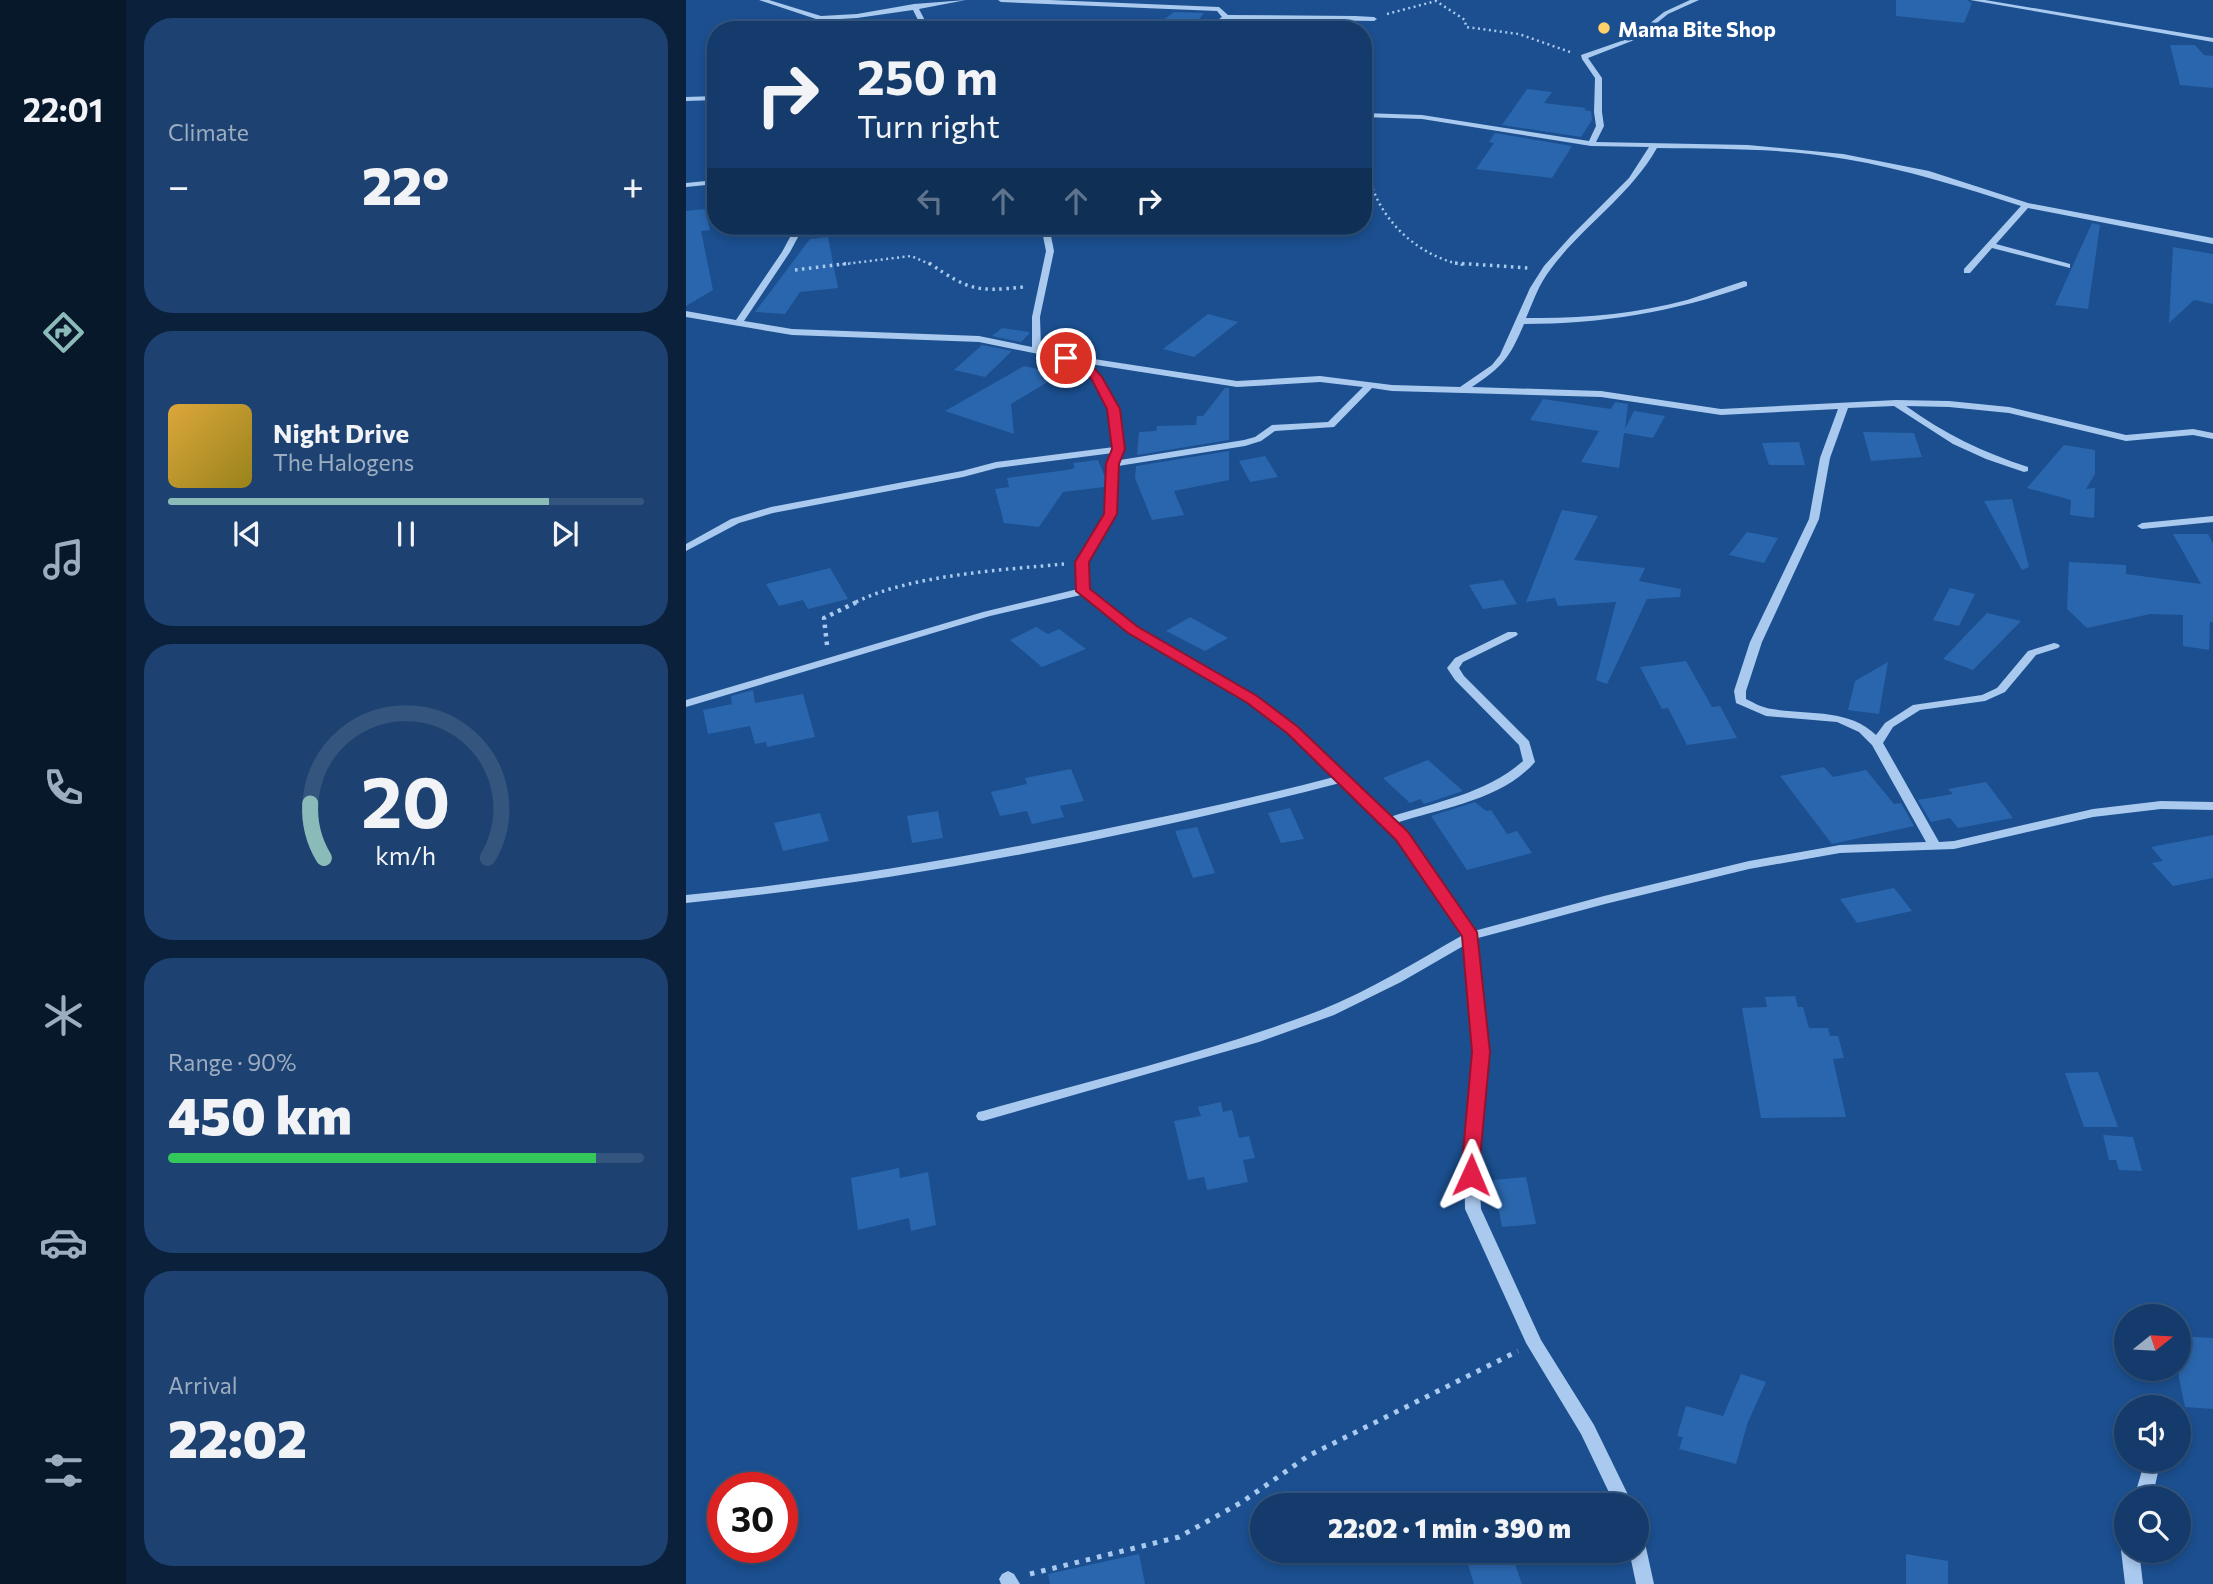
<!DOCTYPE html>
<html lang="en">
<head>
<meta charset="utf-8">
<style>
  :root { --surface:#143b6b; --page:#1d4271; --text:#f1f3f6; --muted:#9dadc1; --line:#33557e; --accent:#8bbbb9 }
  body { margin:0; font-family:Commissioner,sans-serif; background:var(--page); color:var(--text); height:100vh; display:flex; flex-direction:column; font-size:26px; white-space:nowrap }
  * { box-sizing:border-box; margin:0 }
  p { font-size:23px; color:var(--muted) }
  .icon { flex:none; width:38px; height:38px; fill:none; stroke:currentColor; stroke-width:2; stroke-linecap:round; stroke-linejoin:round }
  .map { position:relative; flex:1; overflow:hidden }
  .panel { display:flex; flex-direction:column; gap:18px; padding:18px; background:#0b203b; width:560px }
  .panel>* { flex:none }
  .top-card { position:absolute; left:21px; top:21px; width:665px; height:214px; border-radius:28px; box-shadow:0 4px 10px #0003,0 0 0 2px var(--line); background:#143b6b; color:var(--text); overflow:hidden }
  .needle { width:46px; rotate:72deg }
  .controls { position:absolute; left:1428px; top:1304px; display:grid; gap:14px }
  .controls a { display:grid; place-items:center; width:77px; height:77px; border-radius:50%; background:var(--surface); box-shadow:0 4px 10px #0003,0 0 0 2px var(--line); font-size:35px }
  .speed { position:absolute; left:21px; top:1472px; display:flex; gap:14px; font-size:35px; font-weight:700; text-align:center }
  .speed>* { display:grid; place-content:center; width:91px; height:91px; border-radius:50%; background:var(--surface); box-shadow:0 4px 10px #0003,0 0 0 2px var(--line); line-height:1 }
  .speed .limit { border:10px solid #d22; background:#fff; color:#111 }
  .pin { position:absolute; display:grid; place-items:center; width:60px; height:60px; color:#fff; margin:-30px; border:4px solid #fff; border-radius:50%; box-shadow:0 2px 7px #0007 }
  .me { position:absolute; width:77px; margin:-38px; rotate:1deg; stroke-linejoin:round; filter:drop-shadow(0 0 5px #0008) }
  .turn { display:flex; align-items:center; gap:24px; height:147px; padding:0 35px; font-size:32px }
  .turn .icon { width:91px; height:91px; stroke-width:2.5 }
  .turn b { display:block; font-size:49px; line-height:60px }
  .lanes { display:flex; align-items:center; height:66px; padding:0 35px; background:#0003; justify-content:center; gap:35px; direction:ltr }
  .lanes .off { opacity:.35 }
  .big { font-size:52px; font-weight:800; line-height:1.1 }
  .panel .widget { flex:1; display:flex; flex-direction:column; justify-content:center; gap:10px; min-width:0; padding:0 24px; border-radius:28px; background:var(--page) }
  .panel .dial { align-items:center; gap:0 }
  .dial svg { height:182px; overflow:visible; fill:none; stroke:var(--line); stroke-width:7; stroke-linecap:round; text-anchor:middle }
  .dial text { fill:var(--text); stroke:none }
  .song { display:flex; align-items:center; gap:21px }
  .cover { width:84px; height:84px; border-radius:10px; background:linear-gradient(135deg,hsl(40 70% 55%),hsl(50 70% 35%)) }
  .played { height:7px; border-radius:4px; background:linear-gradient(90deg,var(--accent) 80%,var(--line) 80%) }
  .keys { display:flex; justify-content:space-around; direction:ltr }
  .heat { display:flex; justify-content:space-between; align-items:center; font-size:38px; direction:ltr }
  .charge { height:10px; border-radius:5px; background:linear-gradient(90deg,#34c759 90%,var(--line) 0) }
  .trip { position:absolute; left:564px; top:1493px; width:399px; height:70px; border-radius:35px; background:var(--surface); box-shadow:0 4px 10px #0003,0 0 0 2px var(--line); font-weight:800; line-height:70px; text-align:center }
  main { display:flex; flex:1; min-height:0 }
  .dock { display:flex; flex-direction:column; width:126px; justify-content:space-around; align-items:center; background:#08182b; color:var(--muted) }
  .dock .icon { width:49px; height:49px }
  .dock .active { color:var(--accent) }
  .dock b { font-size:32px; color:var(--text) }
  .map>svg:first-child { display:block }
</style>
</head>
<body>
<main>
<nav class="dock">
<b>22:01</b>
<svg class="icon active" aria-label="directions" viewBox="0 0 24 24"><path d="M12 3l9 9-9 9-9-9zM9 14v-3h6M13 9l2 2-2 2"/></svg>
<svg class="icon" aria-label="music" viewBox="0 0 24 24"><path d="M9 18V5l10-2v13"/><circle cx="6" cy="18" r="3"/><circle cx="16" cy="16" r="3"/></svg>
<svg class="icon" aria-label="phone" viewBox="0 0 24 24"><path d="M5 4h4l2 5-3 2q2 4 5 5l2-3 5 2v4C11 20 4 13 5 4z"/></svg>
<svg class="icon" aria-label="climate" viewBox="0 0 24 24"><path d="M12 3v18M4 7l16 10M4 17L20 7"/></svg>
<svg class="icon" aria-label="car" viewBox="0 0 24 24"><path d="M5 17H2v-5l4-1 3-4h7l3 4 3 1v5h-3M9 17h6M6 11h13"/><circle cx="7" cy="17" r="2"/><circle cx="17" cy="17" r="2"/></svg>
<svg class="icon" aria-label="filters" viewBox="0 0 24 24"><path d="M4 7h16M4 17h16"/><circle cx="9" cy="7" r="2"/><circle cx="15" cy="17" r="2"/></svg>
</nav>
<section class="panel">
<div class="widget"><p>Climate</p>
<div class="heat"><a>−</a><b class="big">22°</b><a>+</a></div>
</div>
<div class="widget">
<div class="song"><i class="cover"></i><div><b>Night Drive</b><p>The Halogens</p></div></div>
<div class="played"></div>
<div class="keys"><svg class="icon" aria-label="previous" viewBox="0 0 24 24"><path d="M18 5L8 12l10 7zM5 5v14"/></svg><svg class="icon" aria-label="pause" viewBox="0 0 24 24"><path d="M8 5v14M16 5v14"/></svg><svg class="icon" aria-label="next" viewBox="0 0 24 24"><path d="M6 5l10 7-10 7zM19 5v14"/></svg></div>
</div>
<div class="widget dial"><svg viewBox="0 0 100 80">
<path d="M14 69A42 42 0 1 1 86 69"/>
<path d="M14 69A42 42 0 0 1 8 45" stroke="#8bbbb9"/>
<text x="50" y="56" font-size="32" font-weight="700">20</text>
<text x="50" y="72" font-size="11">km/h</text>
</svg></div>
<div class="widget"><p>Range · 90%</p><b class="big">450 km</b><div class="charge"></div></div>
<div class="widget"><p>Arrival</p><b class="big">22:02</b></div>
</section>
<div class="map">
<svg width="1527" height="1584" viewBox="0 0 1527 1584">
  <rect width="100%" height="100%" fill="#1b4f8f"/>
  <g fill="#2a66ad">
    <path d="M 1210,0 L 1281,0 L 1286,3 L 1278,23 L 1210,16 Z"/>
    <path d="M 488,12 L 518,13 L 511,22 L 477,20 Z"/>
    <path d="M 168,21 L 172,30 L 145,30 L 142,22 Z"/>
    <path d="M 1484,45 L 1509,45 L 1518,55 L 1527,56 L 1527,88 L 1494,85 Z"/>
    <path d="M 841,89 L 866,92 L 858,103 L 900,108 L 898,110 L 905,111 L 906,120 L 895,137 L 816,125 Z"/>
    <path d="M 809,133 L 886,146 L 866,178 L 790,169 L 808,143 L 803,142 Z"/>
    <path d="M 19,209 L 24,230 L 15,231 L 27,290 L 0,306 L 0,211 Z"/>
    <path d="M 1406,223 L 1414,225 L 1402,309 L 1369,305 Z"/>
    <path d="M 142,237 L 152,288 L 114,292 L 99,314 L 69,312 L 124,239 Z"/>
    <path d="M 1487,247 L 1527,254 L 1527,304 L 1508,300 L 1483,323 Z"/>
    <path d="M 522,314 L 552,322 L 508,357 L 477,349 Z"/>
    <path d="M 316,328 L 343,332 L 343,334 L 335,342 L 306,336 Z"/>
    <path d="M 296,345 L 326,351 L 299,377 L 268,370 Z"/>
    <path d="M 338,366 L 375,374 L 325,404 L 328,434 L 259,411 Z"/>
    <path d="M 539,388 L 543,388 L 543,440 L 451,455 L 453,432 L 470,431 L 471,426 L 510,425 L 511,416 L 517,416 Z"/>
    <path d="M 857,399 L 925,409 L 929,402 L 942,404 L 939,429 L 948,411 L 979,416 L 967,438 L 938,433 L 933,468 L 895,462 L 913,431 L 844,420 Z"/>
    <path d="M 1177,432 L 1228,433 L 1236,457 L 1185,461 Z"/>
    <path d="M 1113,442 L 1119,465 L 1083,465 L 1076,443 Z"/>
    <path d="M 1378,445 L 1409,450 L 1409,474 L 1400,489 L 1409,488 L 1408,518 L 1384,515 L 1385,500 L 1341,488 Z"/>
    <path d="M 543,451 L 543,480 L 488,491 L 498,515 L 466,520 L 449,478 L 450,466 Z"/>
    <path d="M 579,456 L 592,477 L 564,482 L 553,461 Z"/>
    <path d="M 412,460 L 419,477 L 418,487 L 377,492 L 353,527 L 318,523 L 309,489 L 323,487 L 321,478 L 381,470 L 389,468 L 387,463 Z"/>
    <path d="M 1326,499 L 1343,567 L 1336,570 L 1298,501 Z"/>
    <path d="M 876,510 L 912,516 L 888,560 L 959,568 L 953,581 L 995,589 L 994,597 L 961,599 L 921,684 L 910,680 L 930,602 L 872,606 L 869,598 L 840,602 Z"/>
    <path d="M 1061,532 L 1092,538 L 1078,563 L 1043,555 Z"/>
    <path d="M 1487,534 L 1522,534 L 1527,543 L 1527,622 L 1524,622 L 1523,650 L 1497,646 L 1497,615 L 1464,614 L 1401,628 L 1381,609 L 1383,562 L 1440,565 L 1440,574 L 1515,584 Z"/>
    <path d="M 144,568 L 162,599 L 122,609 L 117,600 L 93,606 L 80,584 Z"/>
    <path d="M 817,580 L 831,604 L 797,609 L 783,585 Z"/>
    <path d="M 1264,588 L 1289,594 L 1273,626 L 1247,620 Z"/>
    <path d="M 1301,613 L 1335,621 L 1287,670 L 1257,659 Z"/>
    <path d="M 504,617 L 542,638 L 519,651 L 480,631 Z"/>
    <path d="M 350,627 L 362,634 L 373,629 L 400,649 L 356,667 L 324,640 Z"/>
    <path d="M 1000,661 L 1026,707 L 1034,706 L 1051,738 L 1001,745 L 982,708 L 976,709 L 954,667 Z"/>
    <path d="M 1202,662 L 1193,714 L 1162,710 L 1169,681 Z"/>
    <path d="M 67,690 L 69,703 L 117,694 L 129,737 L 81,747 L 80,742 L 69,744 L 64,726 L 22,734 L 17,710 L 46,704 L 45,696 Z"/>
    <path d="M 742,760 L 777,791 L 738,804 L 734,799 L 724,803 L 697,778 Z"/>
    <path d="M 1138,767 L 1147,777 L 1180,770 L 1208,804 L 1215,803 L 1228,826 L 1146,844 L 1094,776 Z"/>
    <path d="M 385,769 L 398,801 L 374,806 L 378,817 L 346,824 L 341,811 L 314,816 L 305,792 L 341,784 L 339,778 Z"/>
    <path d="M 1300,782 L 1327,818 L 1272,828 L 1264,818 L 1245,822 L 1232,800 L 1267,794 L 1262,789 Z"/>
    <path d="M 789,802 L 800,811 L 805,810 L 821,834 L 831,831 L 846,853 L 781,870 L 745,816 Z"/>
    <path d="M 604,808 L 618,839 L 595,843 L 582,813 Z"/>
    <path d="M 252,811 L 257,838 L 226,843 L 221,816 Z"/>
    <path d="M 134,813 L 143,841 L 97,851 L 88,823 Z"/>
    <path d="M 511,827 L 529,873 L 507,878 L 489,831 Z"/>
    <path d="M 1527,835 L 1527,878 L 1487,886 L 1466,863 L 1477,861 L 1465,847 Z"/>
    <path d="M 1208,888 L 1226,911 L 1171,923 L 1154,899 Z"/>
    <path d="M 1109,996 L 1112,1007 L 1117,1007 L 1123,1028 L 1142,1028 L 1144,1036 L 1152,1036 L 1158,1058 L 1147,1059 L 1160,1117 L 1075,1118 L 1056,1008 L 1081,1007 L 1079,997 Z"/>
    <path d="M 1412,1072 L 1432,1127 L 1398,1127 L 1379,1073 Z"/>
    <path d="M 535,1102 L 537,1112 L 546,1110 L 553,1138 L 563,1136 L 569,1158 L 557,1160 L 562,1182 L 521,1190 L 518,1177 L 502,1180 L 488,1121 L 515,1116 L 512,1107 Z"/>
    <path d="M 1417,1135 L 1447,1137 L 1456,1171 L 1433,1170 L 1430,1160 L 1423,1160 Z"/>
    <path d="M 213,1168 L 214,1178 L 242,1172 L 250,1225 L 225,1231 L 223,1218 L 172,1230 L 165,1178 Z"/>
    <path d="M 840,1177 L 850,1224 L 816,1227 L 807,1180 Z"/>
    <path d="M 1493,1336 L 1527,1338 L 1527,1409 L 1499,1407 L 1493,1378 Z"/>
    <path d="M 1055,1374 L 1080,1382 L 1062,1422 L 1050,1464 L 993,1449 L 997,1437 L 991,1436 L 1000,1406 L 1037,1416 Z"/>
    <path d="M 799,1550 L 824,1550 L 836,1584 L 788,1584 L 779,1555 Z"/>
    <path d="M 453,1554 L 459,1584 L 364,1584 L 362,1574 Z"/>
    <path d="M 1220,1554 L 1262,1561 L 1262,1584 L 1220,1584 Z"/>
  </g>
  <g fill="none" stroke-linecap="round" stroke-linejoin="round">
    <g stroke="#a9c9ee" stroke-width="2.5" stroke-dasharray="2 3.5" stroke-linecap="butt">
      <path d="M 701,14 L 750,1 L 779,20 L 780,27 L 833,34 L 884,52"/>
      <path d="M 677,129 C 680,147 680,165 685,183 C 697,224 735,257 777,265"/>
      <path d="M 151,265 L 225,256 L 246,265"/>
    </g>
    <g stroke="#a9c9ee" stroke-width="3.5" stroke-dasharray="2.5 4.5" stroke-linecap="butt">
      <path d="M 243,263 C 283,290 289,292 338,287"/>
      <path d="M 769,263 L 843,268"/>
      <path d="M 109,270 L 165,263"/>
      <path d="M 170,602 C 225,575 315,570 378,564"/>
    </g>
    <path stroke="#a9c9ee" stroke-width="4.5" stroke-dasharray="3.5 5" stroke-linecap="butt" d="M 141,645 L 138,618 L 173,601"/>
    <path stroke="#a9c9ee" stroke-width="5" stroke-dasharray="4.5 7" stroke-linecap="butt" d="M 344,1574 L 493,1537 L 556,1502 L 622,1456 L 832,1351"/>
    <g fill="#a9c9ee" fill-rule="evenodd">
      <path d="M 73,0 L 83,0 L 135,16 L 171,14 L 228,4 L 280,0 L 233,9 L 244,30 L 237,30 L 227,10 L 171,18 L 137,20 L 125,30 L 118,30 L 130,19 Z"/>
      <path d="M 312,0 L 364,0 L 533,7 L 542,15 L 669,16 L 688,17 L 691,19 L 688,21 L 541,19 L 525,30 L 517,30 L 536,17 L 531,11 L 315,2 Z"/>
      <path d="M 1004,0 L 1013,0 L 982,14 L 951,39 L 902,58 L 916,78 L 916,112 L 918,126 L 910,142 L 1062,145 L 1157,154 L 1243,171 L 1342,203 L 1527,238 L 1527,244 L 1342,208 L 1310,244 L 1384,264 L 1384,268 L 1306,248 L 1284,273 L 1278,273 L 1278,269 L 1335,206 C 1276,187 1219,169 1159,159 C 1097,148 1033,149 971,148 C 943,197 897,225 864,270 C 853,284 847,302 840,318 C 894,319 948,314 1001,300 C 1020,294 1039,287 1058,281 L 1061,282 L 1061,286 C 988,312 915,324 838,324 C 823,359 817,366 786,387 L 915,391 L 1035,409 L 1210,400 L 1263,401 L 1323,407 L 1440,435 L 1507,429 L 1527,433 L 1527,439 L 1507,435 L 1440,441 L 1323,413 L 1263,407 L 1220,406 C 1257,433 1298,453 1342,467 L 1342,471 L 1338,472 L 1300,459 L 1267,444 L 1208,406 L 1162,408 L 1144,458 L 1133,519 L 1076,642 L 1060,691 L 1060,699 C 1068,703 1077,708 1086,709 C 1121,715 1163,708 1190,735 L 1199,723 L 1227,705 L 1296,695 L 1311,688 L 1342,651 L 1368,643 L 1372,644 L 1374,646 L 1372,648 L 1350,655 L 1319,692 L 1299,701 L 1234,710 L 1207,727 L 1197,743 L 1253,842 L 1268,841 L 1407,809 L 1475,801 L 1527,802 L 1527,810 L 1475,809 L 1407,817 L 1268,849 L 1154,853 L 1063,869 L 919,904 L 792,938 L 802,1052 L 792,1151 L 795,1209 L 855,1340 L 908,1425 L 947,1505 L 929,1505 L 895,1434 L 840,1343 L 779,1209 L 778,1151 L 788,1052 L 779,945 L 715,982 L 648,1015 L 573,1042 L 297,1121 L 292,1120 L 290,1116 L 292,1112 L 297,1111 C 410,1079 526,1052 635,1010 C 685,990 731,961 777,935 L 712,839 L 654,783 C 441,838 219,881 0,903 L 0,895 C 136,882 270,859 404,832 C 486,815 568,798 648,777 L 603,733 L 562,701 L 443,632 L 395,595 L 304,616 L 0,707 L 0,700 L 297,612 L 392,589 L 391,562 L 419,514 L 422,464 L 427,453 L 311,468 L 277,477 L 87,513 L 53,523 L 0,551 L 0,544 L 45,519 L 85,507 L 276,471 L 310,462 L 428,447 L 423,409 L 406,378 L 392,362 L 293,342 L 106,335 L 0,317 L 0,311 L 50,320 L 96,252 L 110,226 L 118,226 L 104,252 L 58,321 L 106,329 L 293,336 L 346,347 L 346,317 L 360,251 L 355,226 L 363,226 L 368,251 L 354,317 L 355,349 L 395,357 L 551,381 L 634,376 L 706,385 L 774,387 L 806,365 L 814,355 L 844,288 L 858,266 L 885,236 L 943,178 L 963,147 L 905,146 L 736,119 L 677,117 L 677,113 L 736,115 L 903,141 L 910,126 L 908,112 L 909,78 L 896,59 L 895,55 L 947,37 L 978,12 ZM 404,364 L 551,387 L 634,382 L 677,387 L 642,422 L 586,425 L 569,437 L 558,440 L 434,460 C 447,427 425,388 404,364 ZM 686,388 L 706,391 L 915,397 L 1035,415 L 1152,409 L 1134,458 L 1123,519 L 1064,642 L 1048,691 L 1050,703 L 1080,716 L 1151,722 L 1173,732 L 1186,745 L 1240,842 L 1154,845 L 1063,861 L 918,896 L 788,931 L 720,833 L 710,823 C 756,808 816,800 849,762 L 843,741 L 778,676 L 773,668 L 777,662 L 830,636 L 832,634 L 830,632 L 822,632 L 769,658 L 761,668 L 769,680 L 833,745 L 837,761 C 800,794 749,802 704,817 L 611,727 L 570,697 L 451,628 L 402,590 L 401,562 L 429,514 L 432,466 L 559,446 L 575,441 L 589,431 L 648,427 Z"/>
      <path d="M 1284,0 L 1299,0 L 1527,38 L 1527,42 Z"/>
      <path d="M 30,96 L 30,100 L 0,101 L 0,97 Z"/>
      <path d="M 30,180 L 30,184 L 0,187 L 0,183 Z"/>
      <path d="M 1527,516 L 1527,522 L 1456,529 L 1451,526 L 1456,523 Z"/>
      <path d="M 1459,1460 L 1475,1460 L 1466,1498 L 1448,1498 Z"/>
      <path d="M 950,1536 L 956,1538 L 959,1543 L 968,1584 L 950,1584 L 943,1550 L 950,1550 Z"/>
      <path d="M 1440,1544 L 1440,1550 L 1453,1550 L 1457,1584 L 1439,1584 L 1435,1550 Z"/>
      <path d="M 322,1571 L 328,1574 L 334,1584 L 315,1584 L 313,1579 L 316,1574 Z"/>
    </g>
  </g>
  <path fill="#e11d48" stroke="#92132f" stroke-width="2" d="M 380,354 L 399,358 L 416,377 L 434,409 L 439,449 L 433,464 L 431,514 L 403,562 L 404,589 L 452,627 L 571,696 L 612,727 L 722,832 L 791,932 L 804,1052 L 792,1180 L 778,1180 L 775,1175 L 786,1052 L 776,936 L 710,840 L 601,733 L 560,702 L 442,633 L 390,591 L 389,562 L 418,514 L 420,464 L 426,449 L 421,409 L 405,378 L 391,363 L 376,360 L 374,358 Z"/>
  <circle fill="#ffd166" stroke="#1b4f8f" stroke-width="2.5" cx="918" cy="28" r="7"/>
  <g text-anchor="middle" dominant-baseline="central" stroke-width="7" stroke-linejoin="round" paint-order="stroke">
    <g font-size="21" font-weight="bold" fill="#fff" stroke="#1b4f8f" text-anchor="start">
      <text x="932" y="28">Mama Bite Shop</text>
    </g>
  </g>
</svg>
<div class="controls">
<a><svg class="needle" viewBox="-14 -14 28 28"><path d="M0-13l5 13h-10z" fill="#e53935"/><path d="M0 13l5-13h-10z" fill="#9dadc1"/></svg></a>
<a><svg class="icon" aria-label="sound" viewBox="0 0 24 24"><path d="M4 9h4l5-4v14l-5-4H4zM17 9q2 3 0 6"/></svg></a>
<a><svg class="icon" aria-label="search" viewBox="0 0 24 24"><circle cx="10" cy="10" r="6"/><path d="M15 15l6 6"/></svg></a>
</div>
<div class="speed"><div class="limit">30</div></div>
<div class="pin" style="left:380px;top:358px;background:#d93025"><svg class="icon" aria-label="arrive" viewBox="0 0 24 24"><path d="M6 21V4h12l-3 4 3 4H6"/></svg></div>
<svg class="me" style="left:785px;top:1175px" viewBox="-20 -20 40 40"><path d="M0-17L14 15 0 8-14 15z" fill="#e11d48" stroke="#fff" stroke-width="4"/></svg>
<div class="trip">22:02 · 1 min · 390 m</div>
<div class="top-card">
<div class="turn"><svg class="icon" aria-label="right" viewBox="0 0 24 24"><path d="M7 20v-9h11M14 6l5 5-5 5"/></svg><div><b>250 m</b>Turn right</div></div>
<div class="lanes"><svg class="icon off" aria-label="left" viewBox="0 0 24 24"><path d="M17 20v-9H6M10 6l-5 5 5 5"/></svg><svg class="icon off" aria-label="ahead" viewBox="0 0 24 24"><path d="M12 20V5M6 11l6-6 6 6"/></svg><svg class="icon off" aria-label="ahead" viewBox="0 0 24 24"><path d="M12 20V5M6 11l6-6 6 6"/></svg><svg class="icon" aria-label="right" viewBox="0 0 24 24"><path d="M7 20v-9h11M14 6l5 5-5 5"/></svg></div>
</div>
</div>
</main>
</body>
</html>
